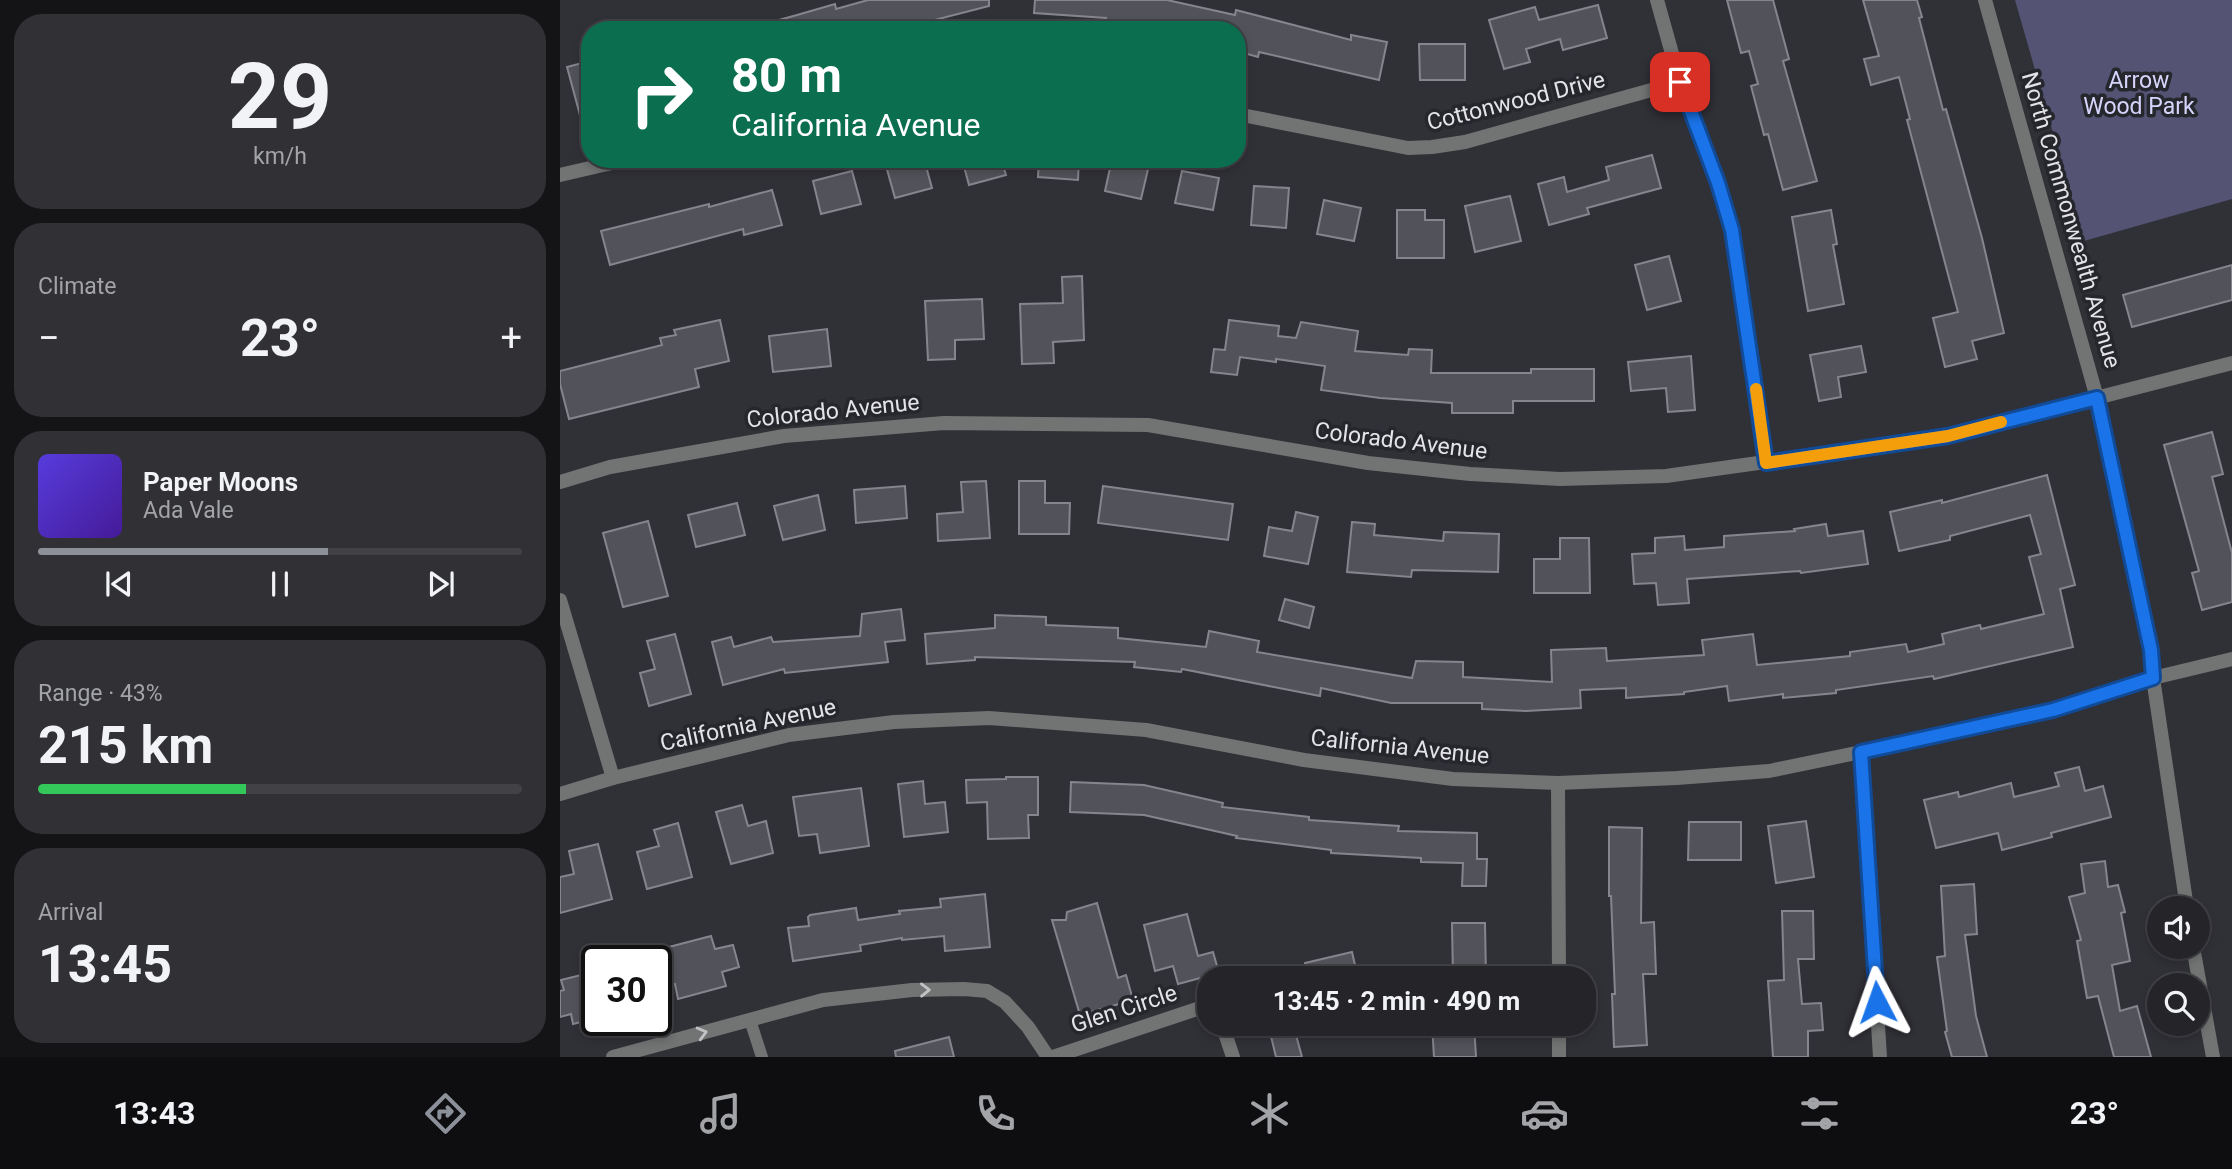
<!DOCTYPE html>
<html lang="en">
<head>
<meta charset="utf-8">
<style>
  :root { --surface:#242429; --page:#303035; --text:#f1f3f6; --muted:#a3a4a8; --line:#414146; --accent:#8c9099 }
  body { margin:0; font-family:Roboto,sans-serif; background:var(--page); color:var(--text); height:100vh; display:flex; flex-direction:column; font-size:26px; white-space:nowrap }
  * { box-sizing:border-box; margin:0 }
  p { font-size:23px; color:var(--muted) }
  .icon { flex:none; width:38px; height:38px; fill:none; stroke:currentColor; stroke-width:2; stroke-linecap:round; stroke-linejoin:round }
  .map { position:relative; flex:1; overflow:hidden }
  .side { display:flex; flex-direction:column; gap:14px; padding:14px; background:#141417; width:560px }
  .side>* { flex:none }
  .hud { position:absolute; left:21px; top:21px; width:665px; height:147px; border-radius:28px; box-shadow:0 4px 10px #0003,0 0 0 2px var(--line); background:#0b6e4f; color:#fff; overflow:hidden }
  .fabs { position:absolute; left:1587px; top:896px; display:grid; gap:14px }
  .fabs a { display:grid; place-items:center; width:63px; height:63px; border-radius:50%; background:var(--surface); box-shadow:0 4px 10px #0003,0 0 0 2px var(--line); font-size:35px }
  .speed { position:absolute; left:21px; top:945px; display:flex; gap:14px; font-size:35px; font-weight:700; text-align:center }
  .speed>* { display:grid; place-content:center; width:91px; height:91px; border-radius:50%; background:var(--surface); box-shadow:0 4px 10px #0003,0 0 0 2px var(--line); line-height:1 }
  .speed .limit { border:4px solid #111; border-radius:10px; background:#fff; color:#111 }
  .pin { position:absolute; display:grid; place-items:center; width:60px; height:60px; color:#fff; margin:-30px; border-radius:14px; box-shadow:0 4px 10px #0006 }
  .me { position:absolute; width:77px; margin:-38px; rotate:356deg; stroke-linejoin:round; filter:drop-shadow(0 0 5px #0008) }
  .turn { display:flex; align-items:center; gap:24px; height:147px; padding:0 35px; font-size:32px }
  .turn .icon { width:91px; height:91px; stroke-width:2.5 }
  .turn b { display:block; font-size:49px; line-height:60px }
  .big { font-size:52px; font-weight:700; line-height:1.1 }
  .side .card { flex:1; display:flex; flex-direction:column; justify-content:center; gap:10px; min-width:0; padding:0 24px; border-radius:28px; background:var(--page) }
  .side .dial { align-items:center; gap:0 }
  .dial b { font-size:91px; line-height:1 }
  .song { display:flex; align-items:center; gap:21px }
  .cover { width:84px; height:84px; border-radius:10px; background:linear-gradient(135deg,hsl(250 70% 55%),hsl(260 70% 35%)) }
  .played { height:7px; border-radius:4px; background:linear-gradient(90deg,var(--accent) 60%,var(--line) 60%) }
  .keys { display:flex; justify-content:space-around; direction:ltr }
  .heat { display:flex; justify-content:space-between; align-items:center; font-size:38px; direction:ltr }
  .charge { height:10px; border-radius:5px; background:linear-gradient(90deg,#34c759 43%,var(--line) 0) }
  .trip { position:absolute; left:637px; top:966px; width:399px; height:70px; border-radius:28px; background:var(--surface); box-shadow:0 4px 10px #0003,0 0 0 2px var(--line); font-weight:700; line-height:70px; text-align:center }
  .menu { display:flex; height:112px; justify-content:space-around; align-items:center; background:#0e0e10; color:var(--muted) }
  .menu .icon { width:49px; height:49px }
  .menu .selected { color:var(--accent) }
  .menu b { font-size:32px; color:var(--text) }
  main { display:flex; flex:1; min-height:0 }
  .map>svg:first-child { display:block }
</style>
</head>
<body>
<main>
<section class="side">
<div class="card dial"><b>29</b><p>km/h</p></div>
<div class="card"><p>Climate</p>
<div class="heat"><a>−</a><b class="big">23°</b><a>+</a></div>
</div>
<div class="card">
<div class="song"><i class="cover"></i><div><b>Paper Moons</b><p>Ada Vale</p></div></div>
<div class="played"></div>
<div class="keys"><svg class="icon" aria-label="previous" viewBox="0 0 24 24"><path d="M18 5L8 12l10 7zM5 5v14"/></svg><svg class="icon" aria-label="pause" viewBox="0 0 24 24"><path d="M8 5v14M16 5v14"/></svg><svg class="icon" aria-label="next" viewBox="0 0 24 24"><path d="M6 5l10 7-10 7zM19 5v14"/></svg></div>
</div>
<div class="card"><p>Range · 43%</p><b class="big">215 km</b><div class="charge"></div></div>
<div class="card"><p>Arrival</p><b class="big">13:45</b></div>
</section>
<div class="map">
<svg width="1672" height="1057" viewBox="0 0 1672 1057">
  <rect width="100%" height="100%" fill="#303037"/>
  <path fill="#555374" d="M 1455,0 L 1672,0 L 1672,199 L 1524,241 Z"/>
  <g fill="#52525a" stroke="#86858e" stroke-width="2">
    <path d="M 308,0 L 429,0 L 429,6 L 336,30 L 204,30 L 204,24 L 237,15 L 275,4 L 276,9 Z"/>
    <path d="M 475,0 L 607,0 L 675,15 L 676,10 L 791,40 L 791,35 L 827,42 L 819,80 L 699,52 L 698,57 L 677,51 L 677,30 L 581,30 L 545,24 L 546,18 L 474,13 Z"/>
    <path d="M 1167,0 L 1213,0 L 1229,59 L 1223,61 L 1257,181 L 1223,190 L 1208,134 L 1204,135 L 1191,86 L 1198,84 L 1189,51 L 1181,53 Z"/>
    <path d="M 1303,0 L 1357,0 L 1362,17 L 1359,18 L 1383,110 L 1386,109 L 1422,238 L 1444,333 L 1412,341 L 1417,359 L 1385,367 L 1373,318 L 1398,312 L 1347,120 L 1350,119 L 1339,77 L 1311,85 L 1304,59 L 1319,56 Z"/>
    <path d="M 1038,5 L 1047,38 L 1003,50 L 1000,39 L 966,49 L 970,62 L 944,69 L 929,20 L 975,7 L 979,20 Z"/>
    <path d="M 859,44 L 905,44 L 905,80 L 860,80 Z"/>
    <path d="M 30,61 L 30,129 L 24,130 L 7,67 Z"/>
    <path d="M 1092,155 L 1101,188 L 1027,208 L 1029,214 L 989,225 L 978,184 L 1004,177 L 1007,192 L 1049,180 L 1046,167 Z"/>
    <path d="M 351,159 L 364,159 L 372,188 L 335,198 L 326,166 Z"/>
    <path d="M 402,159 L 441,159 L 446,175 L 409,185 Z"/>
    <path d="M 479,159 L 519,159 L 518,180 L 478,177 Z"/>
    <path d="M 552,159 L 564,159 L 589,165 L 581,199 L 545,191 Z"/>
    <path d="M 292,171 L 301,204 L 261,214 L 253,181 Z"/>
    <path d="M 622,171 L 659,178 L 653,210 L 615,203 Z"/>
    <path d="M 694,186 L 729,188 L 726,228 L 691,225 Z"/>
    <path d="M 212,190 L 222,225 L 184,235 L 183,229 L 50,265 L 41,231 L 149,204 L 149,207 Z"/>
    <path d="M 950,196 L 961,241 L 915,252 L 905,206 Z"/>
    <path d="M 764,200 L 801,208 L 794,241 L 757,234 Z"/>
    <path d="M 837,210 L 865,210 L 865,220 L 884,220 L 884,258 L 837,258 Z"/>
    <path d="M 1271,210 L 1277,244 L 1273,245 L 1284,304 L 1248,311 L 1232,217 Z"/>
    <path d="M 1109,256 L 1121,301 L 1087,310 L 1075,265 Z"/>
    <path d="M 1672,265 L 1672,300 L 1572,327 L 1563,295 Z"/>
    <path d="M 522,276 L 524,340 L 493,342 L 494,363 L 462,364 L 460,304 L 503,303 L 502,277 Z"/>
    <path d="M 422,299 L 424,339 L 395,340 L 395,359 L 368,360 L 365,301 Z"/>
    <path d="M 160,320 L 169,361 L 135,369 L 139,387 L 9,419 L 0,384 L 0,371 L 102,345 L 100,338 L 116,335 L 114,330 Z"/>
    <path d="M 669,320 L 719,326 L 718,336 L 736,338 L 741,322 L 798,331 L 795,351 L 848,355 L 849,349 L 872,350 L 871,373 L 971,373 L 971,369 L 1034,369 L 1034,401 L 953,401 L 953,413 L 892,413 L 892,403 L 820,398 L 761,390 L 765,366 L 716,359 L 716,362 L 680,357 L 677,375 L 651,372 L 654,349 L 665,350 Z"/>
    <path d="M 267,329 L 271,366 L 213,372 L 209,336 Z"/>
    <path d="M 1301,346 L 1306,372 L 1278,377 L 1281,397 L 1259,401 L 1250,355 Z"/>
    <path d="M 1131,356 L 1135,410 L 1108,412 L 1106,388 L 1071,391 L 1068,362 Z"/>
    <path d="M 1652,432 L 1663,474 L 1652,477 L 1672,553 L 1672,602 L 1642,610 L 1632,573 L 1639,571 L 1604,445 Z"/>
    <path d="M 1487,475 L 1515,585 L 1500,589 L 1513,647 L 1374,679 L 1373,676 L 1276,690 L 1276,693 L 1223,698 L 1223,694 L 1169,701 L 1167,686 L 1124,692 L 1124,694 L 1066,698 L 1066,688 L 1020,690 L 1021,708 L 966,711 L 922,709 L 922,703 L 831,703 L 761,688 L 760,696 L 622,669 L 621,672 L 574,667 L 575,662 L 415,657 L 415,660 L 367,664 L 365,634 L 435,628 L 435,615 L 486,617 L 486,625 L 558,628 L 558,638 L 646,647 L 649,631 L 699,641 L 697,652 L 852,678 L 856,661 L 903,662 L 903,677 L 992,682 L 991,650 L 1046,648 L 1047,661 L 1144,655 L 1142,640 L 1193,634 L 1197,665 L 1290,656 L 1290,652 L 1346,644 L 1348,652 L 1384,644 L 1382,634 L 1420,625 L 1421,629 L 1484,614 L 1469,557 L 1481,554 L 1470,515 L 1390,536 L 1390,540 L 1339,551 L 1330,512 L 1382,500 L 1382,503 Z"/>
    <path d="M 426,481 L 430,538 L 378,541 L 377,514 L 403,512 L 401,482 Z"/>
    <path d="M 459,481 L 485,481 L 485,503 L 510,503 L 509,534 L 459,534 Z"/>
    <path d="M 345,486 L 347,518 L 296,523 L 294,490 Z"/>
    <path d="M 543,486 L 673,504 L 668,540 L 538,523 Z"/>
    <path d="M 258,495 L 265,530 L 223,540 L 214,506 Z"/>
    <path d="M 177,503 L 185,535 L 136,547 L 128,515 Z"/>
    <path d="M 736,512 L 758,517 L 748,564 L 704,556 L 709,527 L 732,531 Z"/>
    <path d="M 88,521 L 108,596 L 63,607 L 43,533 Z"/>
    <path d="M 792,522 L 815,524 L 814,535 L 883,541 L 884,532 L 939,534 L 938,572 L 852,570 L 851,577 L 787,572 Z"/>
    <path d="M 1266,524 L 1268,536 L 1303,531 L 1308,564 L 1241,573 L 1240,571 L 1127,579 L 1129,603 L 1098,605 L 1096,583 L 1074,584 L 1072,554 L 1095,553 L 1095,538 L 1124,536 L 1125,550 L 1164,547 L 1164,536 L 1235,531 L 1234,529 Z"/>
    <path d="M 1000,538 L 1029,538 L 1030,593 L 974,593 L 974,559 L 1000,559 Z"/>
    <path d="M 725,599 L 754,607 L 749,628 L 719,620 Z"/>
    <path d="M 341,609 L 345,640 L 325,642 L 328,662 L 225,673 L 224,669 L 163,685 L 152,642 L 171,637 L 174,647 L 211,637 L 213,642 L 300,636 L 302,614 Z"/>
    <path d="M 115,634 L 131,694 L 89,706 L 80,673 L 95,669 L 87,641 Z"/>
    <path d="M 1519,767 L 1525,791 L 1543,786 L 1551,817 L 1491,833 L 1492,837 L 1442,850 L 1438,833 L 1376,848 L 1364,800 L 1398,792 L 1399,797 L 1451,783 L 1454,797 L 1499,786 L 1495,773 Z"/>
    <path d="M 446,777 L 478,777 L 478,815 L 468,815 L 469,838 L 428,839 L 427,802 L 407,803 L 406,780 L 446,779 Z"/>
    <path d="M 363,781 L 365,804 L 385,802 L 388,832 L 344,837 L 338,784 Z"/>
    <path d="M 511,782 L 584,785 L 663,803 L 662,807 L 749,817 L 749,820 L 839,826 L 838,831 L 917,833 L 917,859 L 927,859 L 926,886 L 902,886 L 903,863 L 861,862 L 861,858 L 771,853 L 771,850 L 676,838 L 677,836 L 584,815 L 510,812 Z"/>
    <path d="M 301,788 L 309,846 L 260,853 L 257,834 L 239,836 L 233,797 Z"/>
    <path d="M 182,805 L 188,826 L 206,821 L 213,853 L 171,864 L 156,812 Z"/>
    <path d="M 1246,821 L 1254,877 L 1216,883 L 1208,826 Z"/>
    <path d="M 1129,822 L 1181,822 L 1181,860 L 1128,860 Z"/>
    <path d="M 118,823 L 132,877 L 87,889 L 77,852 L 99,846 L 94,830 Z"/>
    <path d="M 1049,827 L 1082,828 L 1081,923 L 1094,922 L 1096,974 L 1083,974 L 1087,1045 L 1054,1047 L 1052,994 L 1055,994 L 1051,896 L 1049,896 Z"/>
    <path d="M 38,844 L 52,899 L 0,913 L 0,877 L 14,874 L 9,851 Z"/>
    <path d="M 1545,861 L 1548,887 L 1558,885 L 1565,912 L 1561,913 L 1570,961 L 1552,965 L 1560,1011 L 1577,1006 L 1591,1057 L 1554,1057 L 1538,996 L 1527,998 L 1517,941 L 1521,940 L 1509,897 L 1525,893 L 1521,864 Z"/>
    <path d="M 1414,884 L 1417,934 L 1405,935 L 1416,1016 L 1427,1057 L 1392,1057 L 1385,1032 L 1387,1031 L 1377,957 L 1385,956 L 1381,886 Z"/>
    <path d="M 425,894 L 430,947 L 385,951 L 384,936 L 342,940 L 342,938 L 300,945 L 301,951 L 233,961 L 228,928 L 249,926 L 248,917 L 250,915 L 296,908 L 298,920 L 340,914 L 339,911 L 381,907 L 380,899 Z"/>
    <path d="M 537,903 L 558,978 L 566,975 L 573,1000 L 520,1015 L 492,920 L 506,920 L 507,912 Z"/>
    <path d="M 1222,911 L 1253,911 L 1254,959 L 1238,959 L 1242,1004 L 1261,1003 L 1263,1030 L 1248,1031 L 1248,1057 L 1213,1057 L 1208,981 L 1224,980 Z"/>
    <path d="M 627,914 L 638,956 L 653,952 L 659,973 L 618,984 L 613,966 L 595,971 L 584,925 Z"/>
    <path d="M 892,923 L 925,923 L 926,978 L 893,978 Z"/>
    <path d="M 151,936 L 155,949 L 173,945 L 179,967 L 162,972 L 166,986 L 118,999 L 115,984 L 96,989 L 96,964 L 108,961 L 105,948 Z"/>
    <path d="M 792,952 L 798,978 L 749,978 L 745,963 Z"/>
    <path d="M 37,971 L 37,1018 L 13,1024 L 11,1014 L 0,1017 L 0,991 L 4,990 L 1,980 Z"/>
    <path d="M 708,1024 L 733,1024 L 742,1057 L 716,1057 Z"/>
    <path d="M 872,1024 L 914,1024 L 916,1057 L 874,1057 Z"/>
    <path d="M 389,1037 L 394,1057 L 336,1057 L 335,1051 Z"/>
  </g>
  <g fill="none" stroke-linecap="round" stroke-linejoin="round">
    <path stroke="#717472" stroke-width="12" d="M 190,1020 L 202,1057"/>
    <g stroke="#717472" stroke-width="14">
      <path d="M 1097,0 L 1120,82 L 1158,183 L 1172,230 L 1206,463"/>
      <path d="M 1425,0 L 1537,398 L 1591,650 L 1593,678 L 1627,908"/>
      <path d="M 677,114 L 848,148 L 872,147 L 905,142 L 1120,82"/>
      <path d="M 0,175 L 69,159"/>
      <path d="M 0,482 L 50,467 L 224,436 L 384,423 L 588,425 L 808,463 L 910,474 L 1000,479 L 1106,476 L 1388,436 L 1672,363"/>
      <path d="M 0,600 L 53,778"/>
      <path d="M 1301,752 L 1320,1057"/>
      <path d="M 998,783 L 999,978"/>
      <path d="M 0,794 L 53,778 L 229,735 L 334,722 L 429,718 L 586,730 L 744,760 L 893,779 L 998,783 L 1117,778 L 1209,771 L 1301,752 L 1493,710 L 1593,678 L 1672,659"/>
      <path d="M 1633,947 L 1653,1057"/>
      <path d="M 662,1024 L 673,1057"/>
      <path d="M 999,1024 L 999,1057"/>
      <path d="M 53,1057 L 263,1000 L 352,990 L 404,989 L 427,991 L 445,1002 L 468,1027 L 488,1057"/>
      <path d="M 493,1057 L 649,1005"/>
    </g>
  </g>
  <defs><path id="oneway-chevron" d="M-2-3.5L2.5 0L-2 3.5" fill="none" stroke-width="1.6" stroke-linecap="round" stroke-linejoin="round" transform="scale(1.75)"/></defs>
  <g stroke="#c1c2c5">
    <use href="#oneway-chevron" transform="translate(365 990) rotate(-1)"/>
    <use href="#oneway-chevron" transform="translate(142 1033) rotate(-15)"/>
  </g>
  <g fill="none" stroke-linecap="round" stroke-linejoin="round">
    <defs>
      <path id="route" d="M 1120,82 L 1158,183 L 1172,230 L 1206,463 L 1388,436 L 1537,398 L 1591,650 L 1593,678 L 1493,710 L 1301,752 L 1317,1002"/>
    </defs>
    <use href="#route" stroke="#114b97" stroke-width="18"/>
    <use href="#route" stroke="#1a73e8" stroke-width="12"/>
    <path stroke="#f59e0b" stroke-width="12" d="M 1196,389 L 1206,463 L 1388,436 L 1441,422"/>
  </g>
  <g text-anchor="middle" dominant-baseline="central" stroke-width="7" stroke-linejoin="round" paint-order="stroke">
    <g font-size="23" fill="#d6d4fb" stroke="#26262d">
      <text x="1579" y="80">Arrow<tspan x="1579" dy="26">Wood Park</tspan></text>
    </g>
    <g font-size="23" fill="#e3e3e8" stroke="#26262d">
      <text transform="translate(956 101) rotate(-14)">Cottonwood Drive</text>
      <text transform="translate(1511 220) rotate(74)">North Commonwealth Avenue</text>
      <text transform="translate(273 411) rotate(-6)">Colorado Avenue</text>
      <text transform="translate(841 441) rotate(7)">Colorado Avenue</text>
      <text transform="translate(188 725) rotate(-12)">California Avenue</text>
      <text transform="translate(840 747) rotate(6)">California Avenue</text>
      <text transform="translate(564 1009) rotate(-18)">Glen Circle</text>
    </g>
  </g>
</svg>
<div class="fabs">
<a><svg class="icon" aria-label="sound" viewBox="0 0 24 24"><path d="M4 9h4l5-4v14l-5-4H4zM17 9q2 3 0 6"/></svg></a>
<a><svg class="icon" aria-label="search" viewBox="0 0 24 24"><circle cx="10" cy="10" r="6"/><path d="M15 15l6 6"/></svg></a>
</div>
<div class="speed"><div class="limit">30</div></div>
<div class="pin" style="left:1120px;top:82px;background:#d93025"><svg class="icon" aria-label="arrive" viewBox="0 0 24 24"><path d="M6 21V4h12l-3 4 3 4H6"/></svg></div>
<svg class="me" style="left:1317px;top:1002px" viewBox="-20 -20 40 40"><path d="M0-17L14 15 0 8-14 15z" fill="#1a73e8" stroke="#fff" stroke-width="4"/></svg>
<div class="trip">13:45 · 2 min · 490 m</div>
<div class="hud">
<div class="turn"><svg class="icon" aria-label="right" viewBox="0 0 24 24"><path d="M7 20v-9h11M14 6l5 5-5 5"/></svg><div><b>80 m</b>California Avenue</div></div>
</div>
</div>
</main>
<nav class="menu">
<b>13:43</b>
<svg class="icon selected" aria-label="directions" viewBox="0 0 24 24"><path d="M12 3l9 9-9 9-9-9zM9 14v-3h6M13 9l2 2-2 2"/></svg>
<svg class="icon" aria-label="music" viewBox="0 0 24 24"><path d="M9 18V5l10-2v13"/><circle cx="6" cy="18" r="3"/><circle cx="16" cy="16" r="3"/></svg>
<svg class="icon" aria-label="phone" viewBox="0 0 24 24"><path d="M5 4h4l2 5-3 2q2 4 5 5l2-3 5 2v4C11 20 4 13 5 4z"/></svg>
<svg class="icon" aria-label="climate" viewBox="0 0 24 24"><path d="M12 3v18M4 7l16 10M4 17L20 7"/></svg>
<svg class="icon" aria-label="car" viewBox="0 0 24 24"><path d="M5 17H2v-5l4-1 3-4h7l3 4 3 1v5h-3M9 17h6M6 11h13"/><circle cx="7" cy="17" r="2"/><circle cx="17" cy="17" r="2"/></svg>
<svg class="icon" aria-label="filters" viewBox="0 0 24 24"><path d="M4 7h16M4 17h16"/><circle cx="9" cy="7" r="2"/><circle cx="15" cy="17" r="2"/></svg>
<b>23°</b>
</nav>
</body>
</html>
